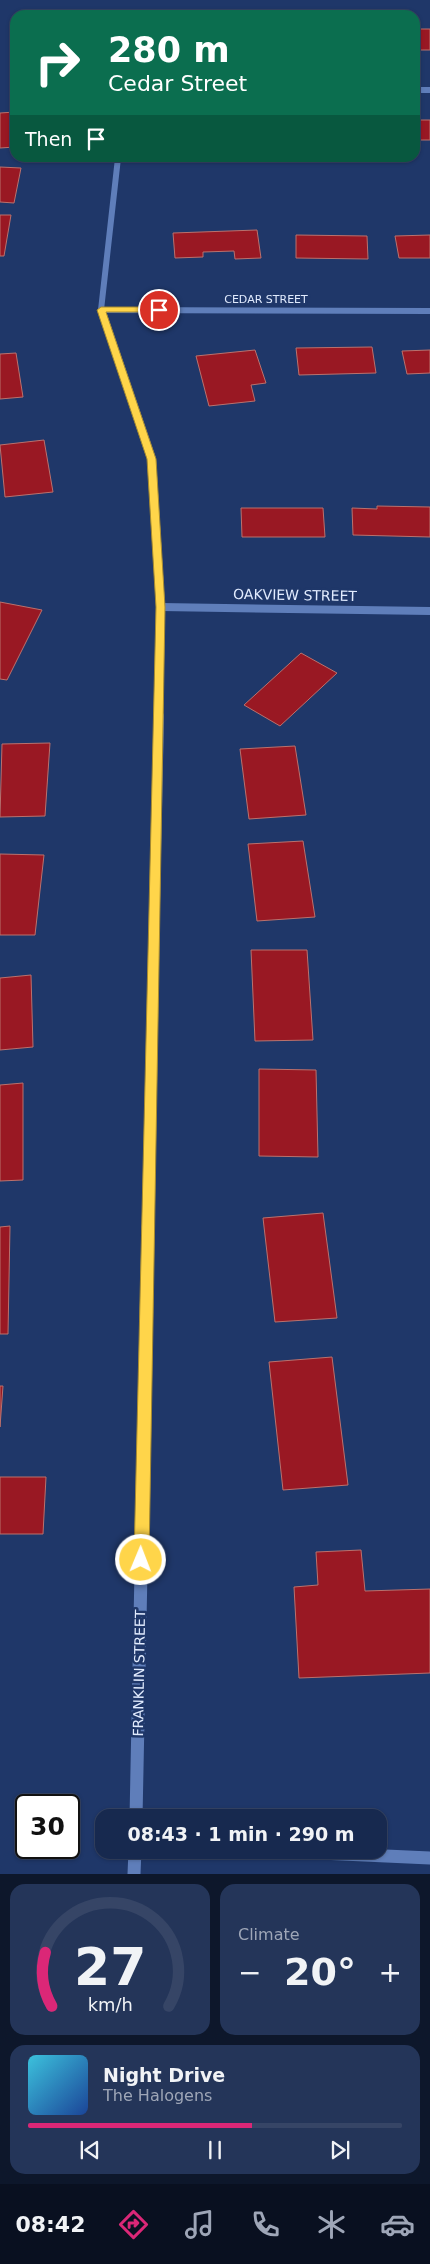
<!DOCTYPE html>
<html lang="en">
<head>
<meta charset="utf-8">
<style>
  :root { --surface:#17294f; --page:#243559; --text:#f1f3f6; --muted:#9ea6b7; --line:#364566; --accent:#db2777 }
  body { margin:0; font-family:"DejaVu Sans",sans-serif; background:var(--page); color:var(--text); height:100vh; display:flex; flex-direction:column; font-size:19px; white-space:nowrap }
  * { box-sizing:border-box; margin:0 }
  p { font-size:16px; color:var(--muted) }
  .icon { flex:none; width:28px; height:28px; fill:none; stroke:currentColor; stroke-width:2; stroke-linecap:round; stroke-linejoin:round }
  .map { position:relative; height:1874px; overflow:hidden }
  .drawer { display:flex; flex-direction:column; gap:10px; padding:10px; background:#0d172b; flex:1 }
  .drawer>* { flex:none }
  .guide { position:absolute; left:10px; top:10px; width:410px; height:152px; border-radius:15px; box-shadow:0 1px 4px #0004,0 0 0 1px var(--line); background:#0b6e4f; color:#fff; overflow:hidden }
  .speed { position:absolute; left:15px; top:1794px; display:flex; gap:10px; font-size:25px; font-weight:700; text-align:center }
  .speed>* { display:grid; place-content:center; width:65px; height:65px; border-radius:50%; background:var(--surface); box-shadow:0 1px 4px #0004,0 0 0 1px var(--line); line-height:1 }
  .speed .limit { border:2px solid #111; border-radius:8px; background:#fff; color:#111 }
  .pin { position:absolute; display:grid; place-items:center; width:42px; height:42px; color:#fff; margin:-21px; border:2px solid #fff; border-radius:50%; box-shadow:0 1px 5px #0007 }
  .me { position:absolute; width:55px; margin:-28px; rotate:1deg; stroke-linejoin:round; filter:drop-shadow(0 0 4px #0008) }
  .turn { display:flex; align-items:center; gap:18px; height:105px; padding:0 15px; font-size:22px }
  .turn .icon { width:65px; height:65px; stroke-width:2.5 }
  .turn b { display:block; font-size:35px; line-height:42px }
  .then { display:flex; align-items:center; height:48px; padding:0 15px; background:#0003; gap:10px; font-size:19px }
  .big { font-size:38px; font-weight:700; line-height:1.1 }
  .drawer .widget { flex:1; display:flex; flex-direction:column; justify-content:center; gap:8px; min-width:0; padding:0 18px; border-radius:15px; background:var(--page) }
  .drawer .dial { align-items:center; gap:0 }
  .dial svg { height:130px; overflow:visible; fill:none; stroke:var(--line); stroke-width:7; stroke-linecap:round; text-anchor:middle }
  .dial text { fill:var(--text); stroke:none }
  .song { display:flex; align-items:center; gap:15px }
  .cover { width:60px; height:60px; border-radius:8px; background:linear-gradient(135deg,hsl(190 70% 55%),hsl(220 70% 35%)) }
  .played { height:5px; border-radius:2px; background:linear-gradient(90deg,var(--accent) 60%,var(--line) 60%) }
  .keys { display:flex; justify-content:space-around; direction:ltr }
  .heat { display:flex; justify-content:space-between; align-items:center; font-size:28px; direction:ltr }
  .drawer .tiles { flex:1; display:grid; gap:10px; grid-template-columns:1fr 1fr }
  .widget:last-child { grid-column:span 2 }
  .trip { position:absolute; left:95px; top:1809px; width:292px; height:50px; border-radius:15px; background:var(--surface); box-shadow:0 1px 4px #0004,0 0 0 1px var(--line); font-weight:700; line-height:50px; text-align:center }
  .tabs { display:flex; height:80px; justify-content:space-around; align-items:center; background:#091020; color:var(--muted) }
  .tabs .icon { width:35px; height:35px }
  .tabs .active { color:var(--accent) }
  .tabs b { font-size:22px; color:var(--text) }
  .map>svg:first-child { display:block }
</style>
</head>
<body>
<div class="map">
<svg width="430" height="1874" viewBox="0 0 430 1874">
  <rect width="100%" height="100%" fill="#1f3769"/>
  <g fill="#991823" stroke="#ba716d">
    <rect x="415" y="29" width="15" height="21"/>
    <path d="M 15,112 L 15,147 L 0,148 L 0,113 Z"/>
    <rect x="415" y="120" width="15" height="20"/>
    <path d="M 0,167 L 21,168 L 14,203 L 0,202 Z"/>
    <path d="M 0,215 L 11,215 L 4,256 L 0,256 Z"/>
    <path d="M 257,230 L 261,258 L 235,259 L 234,251 L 203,252 L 203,257 L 175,258 L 173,233 Z"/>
    <path d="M 296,235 L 367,236 L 368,259 L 296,258 Z"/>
    <path d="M 430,235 L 430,258 L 399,258 L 395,236 Z"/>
    <path d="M 372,347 L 376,373 L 299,375 L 296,348 Z"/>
    <path d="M 255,350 L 266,383 L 251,385 L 255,401 L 209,406 L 196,356 Z"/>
    <path d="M 430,350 L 430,373 L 407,374 L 402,351 Z"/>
    <path d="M 16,353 L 23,397 L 0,399 L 0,354 Z"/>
    <path d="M 44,440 L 53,492 L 5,497 L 0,445 Z"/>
    <path d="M 377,506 L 430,507 L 430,537 L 353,535 L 352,508 L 377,509 Z"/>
    <path d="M 241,508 L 323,508 L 325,537 L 242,537 Z"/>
    <path d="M 0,602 L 42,610 L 7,680 L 0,679 Z"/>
    <path d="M 301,653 L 337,673 L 280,726 L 244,705 Z"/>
    <path d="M 50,743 L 45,816 L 0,817 L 2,744 Z"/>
    <path d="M 295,746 L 306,815 L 249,819 L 240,749 Z"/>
    <path d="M 303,841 L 315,917 L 257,921 L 248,844 Z"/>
    <path d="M 0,854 L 44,855 L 35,935 L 0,935 Z"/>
    <path d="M 251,950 L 307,950 L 313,1040 L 255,1041 Z"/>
    <path d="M 31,975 L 33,1047 L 0,1050 L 0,978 Z"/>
    <path d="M 259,1069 L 316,1070 L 318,1157 L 259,1156 Z"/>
    <path d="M 23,1083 L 23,1180 L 0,1181 L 0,1085 Z"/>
    <path d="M 323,1213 L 337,1318 L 275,1322 L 263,1218 Z"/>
    <path d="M 10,1226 L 8,1334 L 0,1334 L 0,1227 Z"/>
    <path d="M 332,1357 L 348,1485 L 283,1490 L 269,1362 Z"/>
    <path d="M 0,1386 L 3,1386 L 0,1427 Z"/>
    <path d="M 0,1477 L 46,1477 L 43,1534 L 0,1534 Z"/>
    <path d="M 361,1550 L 365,1591 L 430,1589 L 430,1673 L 299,1678 L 294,1587 L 318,1585 L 316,1552 Z"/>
  </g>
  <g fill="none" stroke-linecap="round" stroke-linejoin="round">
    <g stroke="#5f7eba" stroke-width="6">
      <path d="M 415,90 L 430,90"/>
      <path d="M 101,310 L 430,311"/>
      <path d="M 103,316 L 101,310 L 118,158"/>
    </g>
    <g stroke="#5f7eba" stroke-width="8">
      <path d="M 103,315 L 152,459 L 161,607 L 159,717"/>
      <path d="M 161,607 L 430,611"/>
    </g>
    <path stroke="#5f7eba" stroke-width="10" d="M 148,1227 L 159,716"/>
    <g stroke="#5f7eba" stroke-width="13">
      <path d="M 136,1818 L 148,1226"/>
      <path d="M 254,1850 L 430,1858"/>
      <path d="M 134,1874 L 135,1850"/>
    </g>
  </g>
  <path fill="#ffd54a" stroke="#a68a30" d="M 101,307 L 159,307 L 163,310 L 159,312 L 106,312 L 156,459 L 165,607 L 149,1560 L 146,1565 L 141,1567 L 136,1565 L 134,1560 L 156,607 L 147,459 L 97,310 Z"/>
  <g text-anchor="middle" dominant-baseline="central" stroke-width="5" stroke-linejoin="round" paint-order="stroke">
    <g font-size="11" fill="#e1ebfe" stroke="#1f3769">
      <text x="266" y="299">CEDAR STREET</text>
    </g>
    <g font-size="14" fill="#e1ebfe" stroke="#1f3769">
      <text transform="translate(295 595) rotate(1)">OAKVIEW STREET</text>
      <text transform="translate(139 1673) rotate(-89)">FRANKLIN STREET</text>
    </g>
  </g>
</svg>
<div class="speed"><div class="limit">30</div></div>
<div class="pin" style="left:159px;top:310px;background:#d93025"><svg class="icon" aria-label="arrive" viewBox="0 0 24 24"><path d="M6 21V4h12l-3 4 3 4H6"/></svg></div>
<svg class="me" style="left:141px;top:1560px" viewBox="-20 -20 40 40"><circle r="17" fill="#ffd54a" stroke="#fff" stroke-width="3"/><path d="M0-11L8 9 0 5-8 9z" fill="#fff"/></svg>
<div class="trip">08:43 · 1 min · 290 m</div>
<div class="guide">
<div class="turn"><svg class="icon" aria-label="right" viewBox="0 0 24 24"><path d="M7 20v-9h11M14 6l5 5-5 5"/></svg><div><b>280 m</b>Cedar Street</div></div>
<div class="then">Then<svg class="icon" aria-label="arrive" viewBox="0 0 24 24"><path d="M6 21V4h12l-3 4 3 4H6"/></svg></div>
</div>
</div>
<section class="drawer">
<div class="tiles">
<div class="widget dial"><svg viewBox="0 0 100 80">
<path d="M14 69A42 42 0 1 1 86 69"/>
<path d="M14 69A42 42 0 0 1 10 36" stroke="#db2777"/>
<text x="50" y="56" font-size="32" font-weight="700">27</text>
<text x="50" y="72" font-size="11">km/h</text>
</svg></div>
<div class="widget"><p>Climate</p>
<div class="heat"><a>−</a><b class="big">20°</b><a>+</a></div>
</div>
<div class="widget">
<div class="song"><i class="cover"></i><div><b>Night Drive</b><p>The Halogens</p></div></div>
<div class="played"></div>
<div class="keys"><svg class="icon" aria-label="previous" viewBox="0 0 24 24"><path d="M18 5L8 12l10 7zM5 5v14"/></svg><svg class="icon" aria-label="pause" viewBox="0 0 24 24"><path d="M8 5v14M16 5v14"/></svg><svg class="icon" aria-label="next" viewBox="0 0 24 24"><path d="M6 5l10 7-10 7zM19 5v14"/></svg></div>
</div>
</div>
</section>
<nav class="tabs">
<b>08:42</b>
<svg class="icon active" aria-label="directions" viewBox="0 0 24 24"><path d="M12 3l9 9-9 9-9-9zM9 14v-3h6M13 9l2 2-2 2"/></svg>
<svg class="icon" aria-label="music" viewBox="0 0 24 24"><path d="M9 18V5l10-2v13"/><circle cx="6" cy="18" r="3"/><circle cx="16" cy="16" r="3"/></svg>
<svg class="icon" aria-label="phone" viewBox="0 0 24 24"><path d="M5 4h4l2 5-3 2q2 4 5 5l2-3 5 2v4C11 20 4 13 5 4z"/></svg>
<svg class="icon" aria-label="climate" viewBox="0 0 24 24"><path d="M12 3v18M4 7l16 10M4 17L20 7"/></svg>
<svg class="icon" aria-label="car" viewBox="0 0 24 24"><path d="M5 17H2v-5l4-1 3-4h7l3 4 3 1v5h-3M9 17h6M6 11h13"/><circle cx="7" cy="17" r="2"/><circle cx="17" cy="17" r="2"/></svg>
</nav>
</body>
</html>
